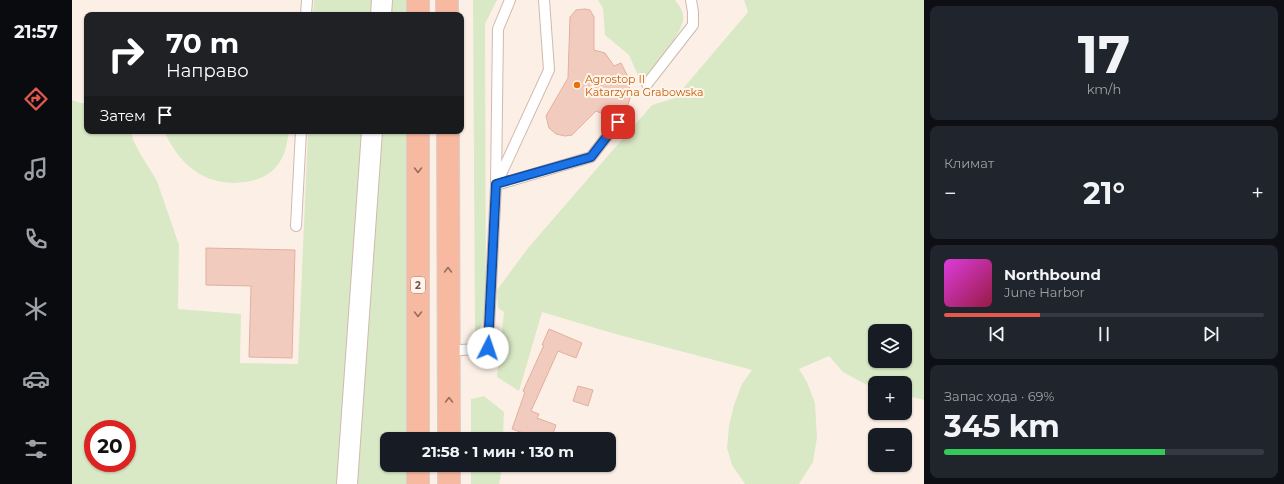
<!DOCTYPE html>
<html lang="ru">
<head>
<meta charset="utf-8">
<style>
  :root { --surface:#171b24; --page:#20242c; --text:#f1f3f6; --muted:#9ea1a6; --line:#363941; --accent:#e3594e }
  body { margin:0; font-family:Montserrat,sans-serif; background:var(--page); color:var(--text); height:100vh; display:flex; flex-direction:column; font-size:15px; white-space:nowrap }
  * { box-sizing:border-box; margin:0 }
  p { font-size:13px; color:var(--muted) }
  .icon { flex:none; width:22px; height:22px; fill:none; stroke:currentColor; stroke-width:2; stroke-linecap:round; stroke-linejoin:round }
  .map { position:relative; flex:1; overflow:hidden }
  .drawer { display:flex; flex-direction:column; gap:6px; padding:6px; background:#0d0f14; width:360px }
  .drawer>* { flex:none }
  .hud { position:absolute; left:12px; top:12px; width:380px; height:122px; border-radius:8px; box-shadow:0 1px 3px #0004; background:#202124; color:#fff; overflow:hidden }
  .tools { position:absolute; left:796px; top:324px; display:grid; gap:8px }
  .tools a { display:grid; place-items:center; width:44px; height:44px; border-radius:8px; background:var(--surface); box-shadow:0 1px 3px #0004; font-size:20px }
  .speed { position:absolute; left:12px; top:420px; display:flex; gap:8px; font-size:20px; font-weight:700; text-align:center }
  .speed>* { display:grid; place-content:center; width:52px; height:52px; border-radius:50%; background:var(--surface); box-shadow:0 1px 3px #0004; line-height:1 }
  .speed .limit { border:6px solid #d22; background:#fff; color:#111 }
  .pin { position:absolute; display:grid; place-items:center; width:34px; height:34px; color:#fff; margin:-17px; border-radius:8px; box-shadow:0 2px 6px #0006 }
  .me { position:absolute; width:44px; margin:-22px; rotate:4deg; stroke-linejoin:round; filter:drop-shadow(0 0 3px #0008) }
  .turn { display:flex; align-items:center; gap:14px; height:84px; padding:0 16px; font-size:18px }
  .turn .icon { width:52px; height:52px; stroke-width:2.5 }
  .turn b { display:block; font-size:28px; line-height:34px }
  .then { display:flex; align-items:center; height:38px; padding:0 16px; background:#0003; gap:8px; font-size:15px }
  .big { font-size:30px; font-weight:700; line-height:1.1 }
  .drawer .widget { flex:1; display:flex; flex-direction:column; justify-content:center; gap:6px; min-width:0; padding:0 14px; border-radius:8px; background:var(--page) }
  .drawer .dial { align-items:center; gap:0 }
  .dial b { font-size:52px; line-height:1 }
  .song { display:flex; align-items:center; gap:12px }
  .cover { width:48px; height:48px; border-radius:6px; background:linear-gradient(135deg,hsl(300 70% 55%),hsl(340 70% 35%)) }
  .played { height:4px; border-radius:2px; background:linear-gradient(90deg,var(--accent) 30%,var(--line) 30%) }
  .keys { display:flex; justify-content:space-around; direction:ltr }
  .heat { display:flex; justify-content:space-between; align-items:center; font-size:22px; direction:ltr }
  .charge { height:6px; border-radius:3px; background:linear-gradient(90deg,#34c759 69%,var(--line) 0) }
  .trip { position:absolute; left:308px; top:432px; width:236px; height:40px; border-radius:8px; background:var(--surface); box-shadow:0 1px 3px #0004; font-weight:700; line-height:40px; text-align:center }
  main { display:flex; flex:1; min-height:0 }
  .menu { display:flex; flex-direction:column; width:72px; justify-content:space-around; align-items:center; background:#090b0e; color:var(--muted) }
  .menu .icon { width:28px; height:28px }
  .menu .selected { color:var(--accent) }
  .menu b { font-size:18px; color:var(--text) }
  .map>svg:first-child { display:block }
</style>
</head>
<body>
<main>
<nav class="menu">
<b>21:57</b>
<svg class="icon selected" aria-label="directions" viewBox="0 0 24 24"><path d="M12 3l9 9-9 9-9-9zM9 14v-3h6M13 9l2 2-2 2"/></svg>
<svg class="icon" aria-label="music" viewBox="0 0 24 24"><path d="M9 18V5l10-2v13"/><circle cx="6" cy="18" r="3"/><circle cx="16" cy="16" r="3"/></svg>
<svg class="icon" aria-label="phone" viewBox="0 0 24 24"><path d="M5 4h4l2 5-3 2q2 4 5 5l2-3 5 2v4C11 20 4 13 5 4z"/></svg>
<svg class="icon" aria-label="climate" viewBox="0 0 24 24"><path d="M12 3v18M4 7l16 10M4 17L20 7"/></svg>
<svg class="icon" aria-label="car" viewBox="0 0 24 24"><path d="M5 17H2v-5l4-1 3-4h7l3 4 3 1v5h-3M9 17h6M6 11h13"/><circle cx="7" cy="17" r="2"/><circle cx="17" cy="17" r="2"/></svg>
<svg class="icon" aria-label="filters" viewBox="0 0 24 24"><path d="M4 7h16M4 17h16"/><circle cx="9" cy="7" r="2"/><circle cx="15" cy="17" r="2"/></svg>
</nav>
<div class="map">
<svg width="852" height="484" viewBox="0 0 852 484">
  <rect width="100%" height="100%" fill="#fcf0e6"/>
  <g fill="#d9e9c5" fill-rule="evenodd">
    <path d="M 242,0 L 300,0 L 299,15 L 241,15 Z"/>
    <path d="M 319,0 L 337,0 L 337,15 L 318,15 Z"/>
    <path d="M 401,0 L 425,0 L 413,24 L 414,317 L 406,331 L 403,332 Z"/>
    <path d="M 526,0 L 603,0 C 606,4 610,9 611,14 C 615,31 580,68 569,82 L 557,55 L 533,35 L 531,8 Z"/>
    <path d="M 672,0 L 852,0 L 852,400 L 833,395 L 833,383 L 803,383 L 803,387 L 793,384 L 771,372 L 757,356 L 727,369 L 735,382 L 743,403 L 745,438 L 741,462 L 727,484 L 673,484 L 660,465 L 655,448 L 657,426 L 662,405 L 670,384 L 680,370 L 540,333 L 470,312 L 447,391 L 425,377 L 432,312 L 426,308 L 425,290 L 456,248 L 580,105 L 603,98 L 676,12 ZM 803,331 L 833,331 L 833,361 L 803,361 Z"/>
    <path d="M 0,100 L 9,103 L 15,103 L 15,131 L 59,131 L 61,140 L 69,155 L 85,181 L 107,245 L 106,309 L 169,314 L 168,363 L 226,364 L 236,131 L 291,131 L 266,484 L 0,484 ZM 21,429 L 55,429 L 55,463 L 21,463 Z"/>
    <path d="M 92,131 L 217,131 C 215,142 214,154 207,163 C 191,187 149,188 126,173 C 110,163 100,148 92,131 Z"/>
    <path d="M 309,131 L 338,131 L 339,439 L 315,439 L 315,465 L 339,465 L 339,484 L 283,484 Z"/>
    <path d="M 412,396 L 432,412 L 431,439 L 399,439 L 399,399 Z"/>
    <path d="M 399,465 L 431,465 L 427,484 L 399,484 Z"/>
  </g>
  <g fill="#f1cbbe" stroke="#e3af9f">
    <path d="M 513,9 L 518,10 L 522,17 L 522,50 L 533,53 L 542,66 L 549,63 L 555,75 L 559,96 L 551,118 L 546,116 L 541,118 L 524,111 L 500,135 L 493,136 L 484,134 L 477,128 L 474,116 L 496,78 L 498,17 L 504,10 Z"/>
    <path d="M 134,248 L 223,250 L 220,358 L 177,357 L 179,286 L 134,285 Z"/>
    <path d="M 477,329 L 510,343 L 504,358 L 486,351 L 459,411 L 467,414 L 465,418 L 484,425 L 479,439 L 468,439 L 440,429 L 453,392 L 451,391 L 472,345 L 470,345 Z"/>
    <path d="M 506,386 L 521,390 L 516,406 L 501,401 Z"/>
  </g>
  <g fill="none" stroke-linecap="round" stroke-linejoin="round">
    <defs>
      <g id="service">
        <path d="M 472,0 L 477,70 L 424,185 L 519,157 L 546,122"/>
        <path d="M 234,15 L 235,0"/>
        <path d="M 575,84 L 621,25 L 621,12 L 619,0"/>
        <path d="M 224,226 L 229,131"/>
        <path d="M 376,351 L 416,348 L 424,185 L 426,29 L 438,0"/>
      </g>
      <g id="minor">
        <path d="M 309,15 L 310,0"/>
        <path d="M 275,484 L 300,131"/>
      </g>
      <g id="trunk">
        <path d="M 346,0 L 346,15"/>
        <path d="M 375,0 L 375,15"/>
        <path d="M 376,131 L 377,439"/>
        <path d="M 346,439 L 346,131"/>
        <path d="M 377,465 L 377,484"/>
        <path d="M 346,484 L 346,465"/>
      </g>
    </defs>
    <use href="#service" stroke="#d0b9af" stroke-width="12"/>
    <use href="#minor" stroke="#d0b9af" stroke-width="22"/>
    <use href="#trunk" stroke="#d8cfcd" stroke-width="24"/>
    <use href="#service" stroke="#fff" stroke-width="10"/>
    <use href="#minor" stroke="#fff" stroke-width="20"/>
    <use href="#trunk" stroke="#f7baa0" stroke-width="22"/>
  </g>
  <defs><path id="oneway-chevron" d="M-2-3.5L2.5 0L-2 3.5" fill="none" stroke-width="1.6" stroke-linecap="round" stroke-linejoin="round"/></defs>
  <g stroke="#966e60">
    <use href="#oneway-chevron" transform="translate(346 170) rotate(90)"/>
    <use href="#oneway-chevron" transform="translate(376 270) rotate(-90)"/>
    <use href="#oneway-chevron" transform="translate(346 314) rotate(90)"/>
    <use href="#oneway-chevron" transform="translate(377 400) rotate(-90)"/>
  </g>
  <g fill="none" stroke-linecap="round" stroke-linejoin="round">
    <defs>
      <path id="route" d="M 416,348 L 424,184 L 519,157 L 546,122"/>
    </defs>
    <use href="#route" stroke="#114b97" stroke-width="10"/>
    <use href="#route" stroke="#1a73e8" stroke-width="7"/>
  </g>
  <circle fill="#e8710a" stroke="#fff5ed" stroke-width="1.5" cx="505" cy="85" r="4"/>
  <g text-anchor="middle" dominant-baseline="central" stroke-width="4" stroke-linejoin="round" paint-order="stroke">
    <rect fill="#fff5ed" stroke="#9e847c" stroke-width="1" x="339" y="277" width="14" height="16" rx="3"/>
    <g font-size="10" font-weight="bold" fill="#75544b">
      <text x="346" y="285">2</text>
    </g>
    <g font-size="11" fill="#c56008" stroke="#fff5ed" text-anchor="start">
      <text x="513" y="79">Agrostop II<tspan x="513" dy="13">Katarzyna Grabowska</tspan></text>
    </g>
  </g>
</svg>
<div class="tools">
<a><svg class="icon" aria-label="layers" viewBox="0 0 24 24"><path d="M12 4l9 5-9 5-9-5zM3 14l9 5 9-5"/></svg></a>
<a>+</a>
<a>−</a>
</div>
<div class="speed"><div class="limit">20</div></div>
<div class="pin" style="left:546px;top:122px;background:#d93025"><svg class="icon" aria-label="arrive" viewBox="0 0 24 24"><path d="M6 21V4h12l-3 4 3 4H6"/></svg></div>
<svg class="me" style="left:416px;top:348px" viewBox="-20 -20 40 40"><circle r="19" fill="#fff"/><path d="M0-13L10 11 0 6-10 11z" fill="#1a73e8"/></svg>
<div class="trip">21:58 · 1 мин · 130 m</div>
<div class="hud">
<div class="turn"><svg class="icon" aria-label="right" viewBox="0 0 24 24"><path d="M7 20v-9h11M14 6l5 5-5 5"/></svg><div><b>70 m</b>Направо</div></div>
<div class="then">Затем<svg class="icon" aria-label="arrive" viewBox="0 0 24 24"><path d="M6 21V4h12l-3 4 3 4H6"/></svg></div>
</div>
</div>
<section class="drawer">
<div class="widget dial"><b>17</b><p>km/h</p></div>
<div class="widget"><p>Климат</p>
<div class="heat"><a>−</a><b class="big">21°</b><a>+</a></div>
</div>
<div class="widget">
<div class="song"><i class="cover"></i><div><b>Northbound</b><p>June Harbor</p></div></div>
<div class="played"></div>
<div class="keys"><svg class="icon" aria-label="previous" viewBox="0 0 24 24"><path d="M18 5L8 12l10 7zM5 5v14"/></svg><svg class="icon" aria-label="pause" viewBox="0 0 24 24"><path d="M8 5v14M16 5v14"/></svg><svg class="icon" aria-label="next" viewBox="0 0 24 24"><path d="M6 5l10 7-10 7zM19 5v14"/></svg></div>
</div>
<div class="widget"><p>Запас хода · 69%</p><b class="big">345 km</b><div class="charge"></div></div>
</section>
</main>
</body>
</html>
